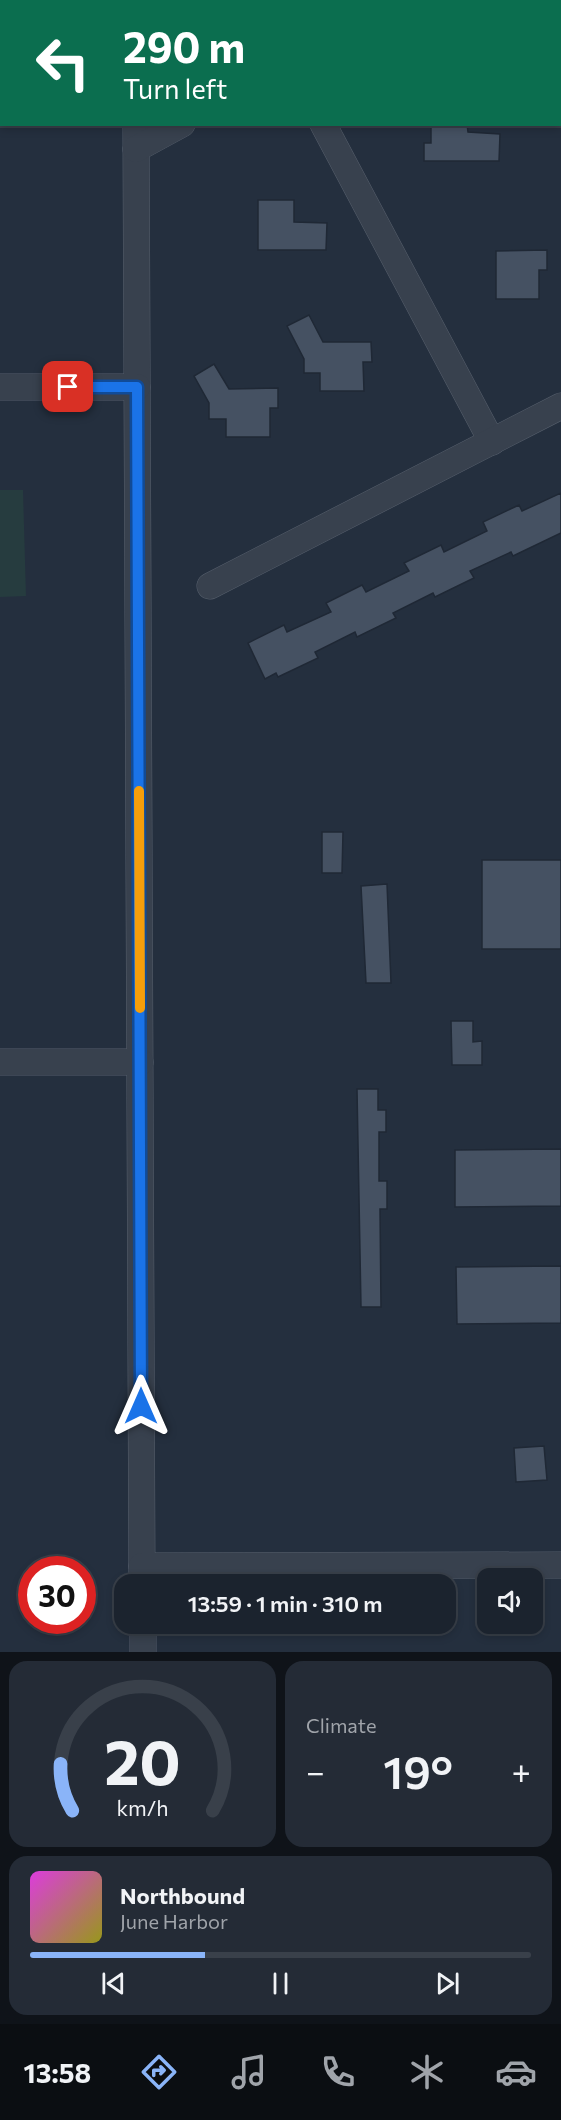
<!DOCTYPE html>
<html lang="en">
<head>
<meta charset="utf-8">
<style>
  :root { --surface:#1b232e; --page:#242b36; --text:#f1f3f6; --muted:#a0a4aa; --line:#39404a; --accent:#8ab4f8 }
  body { margin:0; font-family:Commissioner,sans-serif; background:var(--page); color:var(--text); height:100vh; display:flex; flex-direction:column; font-size:22px; white-space:nowrap }
  * { box-sizing:border-box; margin:0 }
  p { font-size:20px; color:var(--muted) }
  .icon { flex:none; width:33px; height:33px; fill:none; stroke:currentColor; stroke-width:2; stroke-linecap:round; stroke-linejoin:round }
  .map { position:relative; height:1652px; overflow:hidden }
  .sheet { display:flex; flex-direction:column; gap:9px; padding:9px; background:#0f1319; flex:1 }
  .sheet>* { flex:none }
  .top-card { position:absolute; left:0px; top:0px; width:561px; height:126px; box-shadow:0 3px 9px #0003,0 0 0 2px var(--line); background:#0b6e4f; color:#fff; overflow:hidden }
  .buttons { position:absolute; left:477px; top:1568px; display:grid; gap:12px }
  .buttons a { display:grid; place-items:center; width:66px; height:66px; border-radius:12px; background:var(--surface); box-shadow:0 3px 9px #0003,0 0 0 2px var(--line); font-size:30px }
  .speed { position:absolute; left:18px; top:1556px; display:flex; gap:12px; font-size:30px; font-weight:700; text-align:center }
  .speed>* { display:grid; place-content:center; width:78px; height:78px; border-radius:50%; background:var(--surface); box-shadow:0 3px 9px #0003,0 0 0 2px var(--line); line-height:1 }
  .speed .limit { border:9px solid #d22; background:#fff; color:#111 }
  .pin { position:absolute; display:grid; place-items:center; width:51px; height:51px; color:#fff; margin:-26px; border-radius:12px; box-shadow:0 3px 9px #0006 }
  .me { position:absolute; width:66px; margin:-33px; rotate:0deg; stroke-linejoin:round; filter:drop-shadow(0 0 4px #0008) }
  .turn { display:flex; align-items:center; gap:21px; height:126px; padding:0 24px; font-size:27px }
  .turn .icon { width:78px; height:78px; stroke-width:2.5 }
  .turn b { display:block; font-size:42px; line-height:51px }
  .big { font-size:45px; font-weight:600; line-height:1.1 }
  .sheet .widget { flex:1; display:flex; flex-direction:column; justify-content:center; gap:9px; min-width:0; padding:0 21px; border-radius:18px; background:var(--page) }
  .sheet .dial { align-items:center; gap:0 }
  .dial svg { height:156px; overflow:visible; fill:none; stroke:var(--line); stroke-width:7; stroke-linecap:round; text-anchor:middle }
  .dial text { fill:var(--text); stroke:none }
  .song { display:flex; align-items:center; gap:18px }
  .cover { width:72px; height:72px; border-radius:9px; background:linear-gradient(135deg,hsl(300 70% 55%),hsl(60 70% 35%)) }
  .played { height:6px; border-radius:3px; background:linear-gradient(90deg,var(--accent) 35%,var(--line) 35%) }
  .keys { display:flex; justify-content:space-around; direction:ltr }
  .heat { display:flex; justify-content:space-between; align-items:center; font-size:33px; direction:ltr }
  .sheet .tiles { flex:1; display:grid; gap:9px; grid-template-columns:1fr 1fr }
  .widget:last-child { grid-column:span 2 }
  .trip { position:absolute; left:114px; top:1574px; width:342px; height:60px; border-radius:18px; background:var(--surface); box-shadow:0 3px 9px #0003,0 0 0 2px var(--line); font-weight:600; line-height:60px; text-align:center }
  .tabs { display:flex; height:96px; justify-content:space-around; align-items:center; background:#0b0e12; color:var(--muted) }
  .tabs .icon { width:42px; height:42px }
  .tabs .on { color:var(--accent) }
  .tabs b { font-size:27px; color:var(--text) }
  .map>svg:first-child { display:block }
</style>
</head>
<body>
<div class="map">
<svg width="561" height="1652" viewBox="0 0 561 1652">
  <rect width="100%" height="100%" fill="#242f3e"/>
  <path fill="#263c3f" d="M 0,490 L 23,490 L 26,596 L 0,597 Z"/>
  <g fill="#455162" stroke="#1f2835" stroke-width="1.5">
    <path d="M 431,124 L 467,124 L 468,132 L 500,134 L 499,161 L 424,161 L 424,143 L 431,143 Z"/>
    <path d="M 258,200 L 294,200 L 294,222 L 327,223 L 326,250 L 258,250 Z"/>
    <path d="M 547,250 L 547,270 L 539,270 L 539,299 L 496,299 L 496,251 Z"/>
    <path d="M 309,315 L 323,342 L 371,342 L 372,362 L 363,362 L 364,391 L 320,391 L 320,373 L 304,373 L 304,359 L 287,326 Z"/>
    <path d="M 214,364 L 229,389 L 278,388 L 278,408 L 270,408 L 270,437 L 226,437 L 226,419 L 209,419 L 209,403 L 194,376 Z"/>
    <path d="M 561,493 L 561,533 L 513,556 L 511,552 L 470,571 L 474,578 L 435,597 L 433,593 L 393,613 L 396,618 L 357,637 L 355,632 L 315,652 L 318,658 L 278,677 L 276,673 L 265,679 L 248,643 L 284,625 L 287,632 L 331,612 L 326,603 L 362,585 L 366,592 L 409,571 L 404,563 L 441,545 L 444,552 L 487,531 L 483,522 L 519,505 L 522,511 Z"/>
    <path d="M 322,832 L 343,832 L 342,873 L 322,873 Z"/>
    <rect x="482" y="860" width="79" height="89"/>
    <path d="M 387,884 L 391,983 L 366,983 L 361,886 Z"/>
    <path d="M 451,1021 L 473,1021 L 473,1042 L 482,1041 L 482,1065 L 452,1065 Z"/>
    <path d="M 357,1089 L 378,1089 L 378,1110 L 386,1110 L 386,1132 L 379,1132 L 379,1181 L 387,1181 L 387,1209 L 380,1209 L 381,1307 L 361,1307 Z"/>
    <path d="M 561,1149 L 561,1206 L 455,1207 L 455,1150 Z"/>
    <path d="M 561,1266 L 561,1323 L 457,1324 L 456,1267 Z"/>
    <path d="M 544,1446 L 547,1480 L 516,1482 L 514,1448 Z"/>
  </g>
  <g fill="none" stroke-linecap="round" stroke-linejoin="round">
    <defs>
      <g id="minor">
        <path d="M 135,0 L 135,2"/>
        <path d="M 419,2 L 422,0"/>
        <path d="M 136,124 L 142,1584"/>
        <path d="M 323,124 L 492,442"/>
        <path d="M 136,149 L 182,124"/>
        <path d="M 0,387 L 137,387"/>
        <path d="M 210,586 L 561,406"/>
        <path d="M 0,1062 L 140,1062"/>
        <path d="M 142,1566 L 561,1565"/>
        <path d="M 143,1623 L 143,1652"/>
      </g>
    </defs>
    <use href="#minor" stroke="#565f6c" stroke-width="27"/>
    <use href="#minor" stroke="#38414e" stroke-width="26"/>
  </g>
  <g fill="none" stroke-linecap="round" stroke-linejoin="round">
    <defs>
      <path id="route" d="M 68,387 L 137,387 L 141,1406"/>
    </defs>
    <use href="#route" stroke="#114b97" stroke-width="15"/>
    <use href="#route" stroke="#1a73e8" stroke-width="10"/>
    <path stroke="#f59e0b" stroke-width="10" d="M 139,791 L 140,1008"/>
  </g>
</svg>
<div class="buttons">
<a><svg class="icon" aria-label="sound" viewBox="0 0 24 24"><path d="M4 9h4l5-4v14l-5-4H4zM17 9q2 3 0 6"/></svg></a>
</div>
<div class="speed"><div class="limit">30</div></div>
<div class="pin" style="left:68px;top:387px;background:#d93025"><svg class="icon" aria-label="arrive" viewBox="0 0 24 24"><path d="M6 21V4h12l-3 4 3 4H6"/></svg></div>
<svg class="me" style="left:141px;top:1406px" viewBox="-20 -20 40 40"><path d="M0-17L14 15 0 8-14 15z" fill="#1a73e8" stroke="#fff" stroke-width="4"/></svg>
<div class="trip">13:59 · 1 min · 310 m</div>
<div class="top-card">
<div class="turn"><svg class="icon" aria-label="left" viewBox="0 0 24 24"><path d="M17 20v-9H6M10 6l-5 5 5 5"/></svg><div><b>290 m</b>Turn left</div></div>
</div>
</div>
<section class="sheet">
<div class="tiles">
<div class="widget dial"><svg viewBox="0 0 100 80">
<path d="M14 69A42 42 0 1 1 86 69"/>
<path d="M14 69A42 42 0 0 1 8 45" stroke="#8ab4f8"/>
<text x="50" y="56" font-size="32" font-weight="700">20</text>
<text x="50" y="72" font-size="11">km/h</text>
</svg></div>
<div class="widget"><p>Climate</p>
<div class="heat"><a>−</a><b class="big">19°</b><a>+</a></div>
</div>
<div class="widget">
<div class="song"><i class="cover"></i><div><b>Northbound</b><p>June Harbor</p></div></div>
<div class="played"></div>
<div class="keys"><svg class="icon" aria-label="previous" viewBox="0 0 24 24"><path d="M18 5L8 12l10 7zM5 5v14"/></svg><svg class="icon" aria-label="pause" viewBox="0 0 24 24"><path d="M8 5v14M16 5v14"/></svg><svg class="icon" aria-label="next" viewBox="0 0 24 24"><path d="M6 5l10 7-10 7zM19 5v14"/></svg></div>
</div>
</div>
</section>
<nav class="tabs">
<b>13:58</b>
<svg class="icon on" aria-label="directions" viewBox="0 0 24 24"><path d="M12 3l9 9-9 9-9-9zM9 14v-3h6M13 9l2 2-2 2"/></svg>
<svg class="icon" aria-label="music" viewBox="0 0 24 24"><path d="M9 18V5l10-2v13"/><circle cx="6" cy="18" r="3"/><circle cx="16" cy="16" r="3"/></svg>
<svg class="icon" aria-label="phone" viewBox="0 0 24 24"><path d="M5 4h4l2 5-3 2q2 4 5 5l2-3 5 2v4C11 20 4 13 5 4z"/></svg>
<svg class="icon" aria-label="climate" viewBox="0 0 24 24"><path d="M12 3v18M4 7l16 10M4 17L20 7"/></svg>
<svg class="icon" aria-label="car" viewBox="0 0 24 24"><path d="M5 17H2v-5l4-1 3-4h7l3 4 3 1v5h-3M9 17h6M6 11h13"/><circle cx="7" cy="17" r="2"/><circle cx="17" cy="17" r="2"/></svg>
</nav>
</body>
</html>
